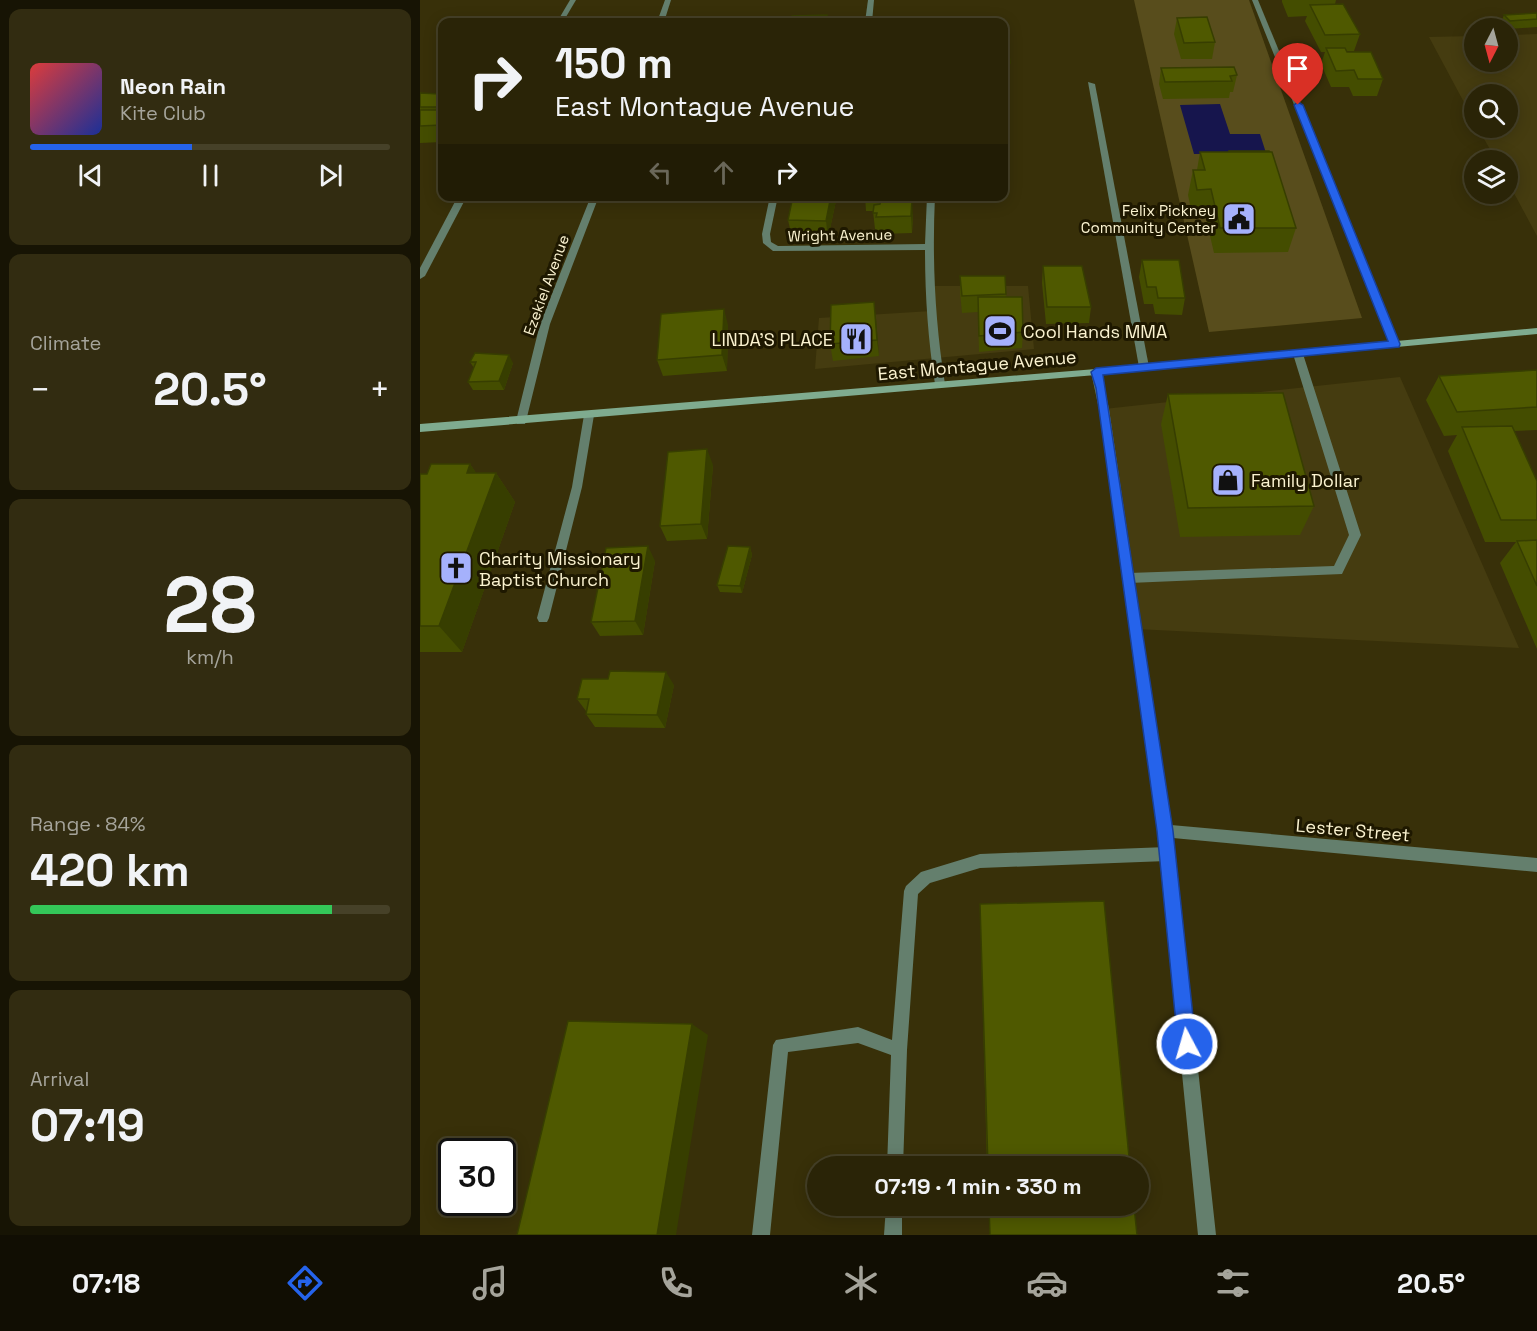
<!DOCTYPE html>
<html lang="en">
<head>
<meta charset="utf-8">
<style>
  :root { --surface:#2a2407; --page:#322c11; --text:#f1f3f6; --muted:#a5a49b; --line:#464128; --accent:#2563eb }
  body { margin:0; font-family:"Space Grotesk",sans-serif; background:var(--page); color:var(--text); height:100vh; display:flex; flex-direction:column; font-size:22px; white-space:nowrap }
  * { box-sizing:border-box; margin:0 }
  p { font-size:20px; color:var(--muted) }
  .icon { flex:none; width:33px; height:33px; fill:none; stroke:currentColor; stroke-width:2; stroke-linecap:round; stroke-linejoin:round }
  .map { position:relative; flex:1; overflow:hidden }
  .drawer { display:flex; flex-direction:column; gap:9px; padding:9px; background:#171404; width:420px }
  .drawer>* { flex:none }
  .top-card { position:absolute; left:18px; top:18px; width:570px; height:183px; border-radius:12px; box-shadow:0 3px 15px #0003,0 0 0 2px var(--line); background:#2a2407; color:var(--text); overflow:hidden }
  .needle { width:39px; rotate:186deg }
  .tools { position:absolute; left:1044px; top:18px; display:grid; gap:12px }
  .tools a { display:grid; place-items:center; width:54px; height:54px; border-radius:50%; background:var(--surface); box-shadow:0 3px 15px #0003,0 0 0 2px var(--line); font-size:30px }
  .speed { position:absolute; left:18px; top:1138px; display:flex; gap:12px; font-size:30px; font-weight:700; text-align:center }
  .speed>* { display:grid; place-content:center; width:78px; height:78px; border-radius:50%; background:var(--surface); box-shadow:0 3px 15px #0003,0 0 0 2px var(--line); line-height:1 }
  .speed .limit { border:3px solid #111; border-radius:9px; background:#fff; color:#111 }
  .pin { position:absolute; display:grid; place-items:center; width:51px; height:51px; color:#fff; margin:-62px -26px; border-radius:50% 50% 50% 0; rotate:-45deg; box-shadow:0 0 6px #0007 }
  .pin .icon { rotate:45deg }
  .me { position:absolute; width:66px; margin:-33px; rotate:354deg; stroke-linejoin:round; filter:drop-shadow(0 0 4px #0008) }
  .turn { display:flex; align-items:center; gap:21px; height:126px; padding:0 18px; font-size:27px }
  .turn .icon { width:78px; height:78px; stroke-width:2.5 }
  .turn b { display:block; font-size:42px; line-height:51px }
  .lanes { display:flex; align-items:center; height:57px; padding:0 18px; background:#0003; justify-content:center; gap:30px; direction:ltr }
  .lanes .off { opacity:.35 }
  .big { font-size:45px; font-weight:600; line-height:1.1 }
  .drawer .widget { flex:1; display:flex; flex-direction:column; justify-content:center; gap:9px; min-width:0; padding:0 21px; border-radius:12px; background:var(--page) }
  .drawer .dial { align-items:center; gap:0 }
  .dial b { font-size:78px; line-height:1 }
  .song { display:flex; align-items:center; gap:18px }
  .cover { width:72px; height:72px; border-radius:9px; background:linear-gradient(135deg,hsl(0 70% 55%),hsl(230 70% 35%)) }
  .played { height:6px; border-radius:3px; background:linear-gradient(90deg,var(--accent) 45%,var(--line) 45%) }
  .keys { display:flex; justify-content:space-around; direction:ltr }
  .heat { display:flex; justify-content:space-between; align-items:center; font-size:33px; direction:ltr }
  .charge { height:9px; border-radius:4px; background:linear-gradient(90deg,#34c759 84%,var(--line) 0) }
  .trip { position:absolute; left:387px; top:1156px; width:342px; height:60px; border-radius:30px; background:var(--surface); box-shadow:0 3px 15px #0003,0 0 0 2px var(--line); font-weight:600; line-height:60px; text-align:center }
  .dock { display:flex; height:96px; justify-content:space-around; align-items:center; background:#110e03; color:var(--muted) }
  .dock .icon { width:42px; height:42px }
  .dock .current { color:var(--accent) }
  .dock b { font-size:27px; color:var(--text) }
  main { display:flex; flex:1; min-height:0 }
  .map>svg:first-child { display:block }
</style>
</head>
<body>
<main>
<section class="drawer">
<div class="widget">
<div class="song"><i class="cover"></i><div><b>Neon Rain</b><p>Kite Club</p></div></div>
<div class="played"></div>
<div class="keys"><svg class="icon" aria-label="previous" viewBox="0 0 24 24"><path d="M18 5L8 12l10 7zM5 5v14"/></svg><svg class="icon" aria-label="pause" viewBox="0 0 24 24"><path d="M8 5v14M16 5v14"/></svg><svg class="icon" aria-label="next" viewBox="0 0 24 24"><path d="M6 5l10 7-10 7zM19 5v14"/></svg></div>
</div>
<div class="widget"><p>Climate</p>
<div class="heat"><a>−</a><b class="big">20.5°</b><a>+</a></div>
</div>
<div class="widget dial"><b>28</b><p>km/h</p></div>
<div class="widget"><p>Range · 84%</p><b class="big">420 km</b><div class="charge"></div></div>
<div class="widget"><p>Arrival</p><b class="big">07:19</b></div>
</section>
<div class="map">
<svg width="1117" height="1235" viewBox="0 0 1117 1235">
  <rect width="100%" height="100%" fill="#383009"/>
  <g fill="#453c10">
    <path d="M 1117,34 L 1117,236 L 1088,182 L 1088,160 L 1076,160 L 1058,128 L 1088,128 L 1088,94 L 1054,94 L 1054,121 L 1009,37 L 1054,36 L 1054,62 L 1088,62 L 1088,35 Z"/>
    <path d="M 509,286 L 608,286 L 614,349 L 395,369 L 399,318 L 511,311 Z"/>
    <path d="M 980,377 L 1099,648 L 716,629 L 684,409 Z"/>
  </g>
  <path fill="#584d1c" d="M 714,0 L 829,0 L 942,318 L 789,332 Z"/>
  <path fill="#16154d" d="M 800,104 L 810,134 L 840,134 L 846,153 L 774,154 L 760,105 Z"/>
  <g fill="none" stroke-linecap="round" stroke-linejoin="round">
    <g fill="#647f6d" fill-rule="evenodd">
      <path d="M 878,351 L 883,354 L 941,535 L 922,574 L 709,583 L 705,581 L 703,578 L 705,575 L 709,573 L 914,566 L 929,535 L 873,354 Z"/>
      <path d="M 169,411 L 174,415 L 162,487 L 129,618 L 127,622 L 119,622 L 117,618 L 152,487 L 164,415 Z"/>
      <path d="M 747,847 L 752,849 L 754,854 L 752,859 L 747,861 L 560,868 L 510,883 L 498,894 L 487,1050 L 483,1167 L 467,1167 L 471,1055 L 438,1043 L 368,1052 L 350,1235 L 332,1235 L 353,1045 L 356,1040 L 438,1027 L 472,1040 L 484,891 L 486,886 L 501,872 L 560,854 Z"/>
      <path d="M 466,1206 L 482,1206 L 482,1235 L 464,1235 Z"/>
    </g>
    <g fill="#647f6d" fill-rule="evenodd">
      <path d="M 150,0 L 156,0 L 143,22 L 137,22 Z"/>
      <path d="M 245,0 L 251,0 L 244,22 L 237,22 Z"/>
      <path d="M 448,0 L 454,0 L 452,22 L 445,22 Z"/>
      <path d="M 832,0 L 838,0 L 980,344 L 978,346 L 972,346 L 970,344 Z"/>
      <path d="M 668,82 L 675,84 L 729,367 L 724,370 L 719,367 Z"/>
      <path d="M 38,196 L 47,196 L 5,276 L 0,279 L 0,268 Z"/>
      <path d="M 171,196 L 179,196 L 130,324 L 106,421 L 105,424 L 97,424 L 96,421 L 120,324 Z"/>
      <path d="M 350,196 L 358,196 L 350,234 L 351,242 L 358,246 L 505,244 L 507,196 L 515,196 C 512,260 515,322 525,384 L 524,387 L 516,387 L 515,384 C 508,339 505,295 505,250 L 353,251 L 343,243 L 342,234 Z"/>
      <path d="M 676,369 L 681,372 L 689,409 L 751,825 L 1117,858 L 1117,872 L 753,838 L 796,1235 L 778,1235 L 738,831 L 679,409 L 671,372 Z"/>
    </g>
    <path fill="#7fab8f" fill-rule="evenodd" d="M 1117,328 L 1117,334 L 676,375 L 0,432 L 0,424 L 676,369 Z"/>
  </g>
  <g fill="#444d00">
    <path d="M 862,0 L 916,0 L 915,4 L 940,34 L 934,51 L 926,51 L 927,52 L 963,79 L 957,96 L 933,96 L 929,87 L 911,87 L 901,64 L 905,52 L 901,52 L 885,21 L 887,16 L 868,17 L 862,2 Z"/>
    <path d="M 1117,13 L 1117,27 L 1088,29 L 1081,23 L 1084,15 Z"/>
    <path d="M 757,18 L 795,42 L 792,59 L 761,59 L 754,34 Z"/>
    <path d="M 584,45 L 590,63 L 590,80 L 584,79 Z"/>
    <path d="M 741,68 L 817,75 L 813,92 L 810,92 L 809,98 L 743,99 L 739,84 Z"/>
    <path d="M 22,90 L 22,142 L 0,143 L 0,93 L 20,94 Z"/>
    <path d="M 780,152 L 876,228 L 868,252 L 794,253 L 785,214 L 772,214 L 768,195 L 773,170 L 777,170 Z"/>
    <path d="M 417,196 L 408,238 L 372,237 L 368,220 Z"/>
    <path d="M 445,196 L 485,196 L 485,199 L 493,216 L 492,233 L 458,234 L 458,230 L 455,229 L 453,211 L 446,211 Z"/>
    <path d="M 722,260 L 765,298 L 762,315 L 735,314 L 733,304 L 724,304 L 719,277 Z"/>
    <path d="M 623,266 L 671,307 L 669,323 L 626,324 L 622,283 Z"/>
    <path d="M 540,276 L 585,276 L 586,297 L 603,332 L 602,348 L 559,352 L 558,312 L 542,313 L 540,292 Z"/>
    <path d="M 454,302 L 459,356 L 413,361 L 410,344 Z"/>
    <path d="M 308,325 L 307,371 L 243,376 L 237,360 Z"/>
    <path d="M 50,362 L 93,363 L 84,390 L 53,390 L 48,382 L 54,368 Z"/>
    <path d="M 1117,370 L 1117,430 L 1094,431 L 1117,481 L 1117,649 L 1080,563 L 1096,542 L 1065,542 L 1028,451 L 1037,435 L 1024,436 L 1006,400 L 1019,376 Z"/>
    <path d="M 748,394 L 894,506 L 880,535 L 760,537 L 741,424 Z"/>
    <path d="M 50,464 L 56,473 L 76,473 L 95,502 L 42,652 L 0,652 L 0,474 L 7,474 Z"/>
    <path d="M 293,465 L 287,539 L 247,541 L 240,526 Z"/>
    <path d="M 330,547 L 332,555 L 322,593 L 300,592 L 297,585 Z"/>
    <path d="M 235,561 L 223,635 L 180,636 L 171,622 Z"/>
    <path d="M 254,685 L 245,728 L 175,727 L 166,714 L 166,711 L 157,699 Z"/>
    <path d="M 560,904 L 710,1167 L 567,1167 Z"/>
  </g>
  <g fill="#373e00">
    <path d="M 411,196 L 417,196 L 408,238 L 406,221 Z"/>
    <path d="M 492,199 L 493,216 L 492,233 L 491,216 Z"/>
    <path d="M 454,302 L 456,319 L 459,356 L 457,340 Z"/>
    <path d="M 304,309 L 308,325 L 307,371 L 302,355 Z"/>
    <path d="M 89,355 L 93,363 L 84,390 L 79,381 Z"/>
    <path d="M 287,449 L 293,465 L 287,539 L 281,524 Z"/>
    <path d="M 50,464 L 69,492 L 76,473 L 95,502 L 42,652 L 19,626 L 47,473 Z"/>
    <path d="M 228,546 L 235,561 L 223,635 L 215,621 Z"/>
    <path d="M 330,547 L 332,555 L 322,593 L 320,586 Z"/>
    <path d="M 246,672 L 254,685 L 245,728 L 237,715 Z"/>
    <path d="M 272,1024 L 288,1035 L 256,1235 L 237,1235 Z"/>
  </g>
  <g fill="#4f5900" stroke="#373e00" stroke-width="1.5">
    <path d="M 923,4 L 940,34 L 905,35 L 890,5 Z"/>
    <path d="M 1117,13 L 1117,19 L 1090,21 L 1084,15 Z"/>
    <path d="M 407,15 L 407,22 L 371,22 L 372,16 Z"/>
    <path d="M 787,17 L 795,42 L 764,43 L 757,18 Z"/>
    <path d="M 584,45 L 588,45 L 590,63 L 584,63 Z"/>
    <path d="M 906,48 L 925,48 L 927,52 L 951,52 L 963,79 L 938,79 L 934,70 L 916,71 Z"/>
    <path d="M 814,67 L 817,75 L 810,76 L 812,81 L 745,82 L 741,68 Z"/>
    <path d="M 22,90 L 22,107 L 0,107 L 0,93 L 20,94 Z"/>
    <path d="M 0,110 L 22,110 L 22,125 L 0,126 Z"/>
    <path d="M 809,151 L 849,151 L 850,152 L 809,152 Z"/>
    <path d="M 780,152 L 852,152 L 876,228 L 800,228 L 791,189 L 777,190 L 773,170 L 785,170 Z"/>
    <path d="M 373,196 L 411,196 L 406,221 L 368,220 Z"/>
    <path d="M 461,199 L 492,199 L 491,216 L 456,217 L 457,213 L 453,213 L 454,205 L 460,204 Z"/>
    <path d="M 722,260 L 759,260 L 765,298 L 738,298 L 736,287 L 727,287 Z"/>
    <path d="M 623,266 L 662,266 L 671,307 L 627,307 Z"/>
    <path d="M 540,276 L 585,276 L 586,294 L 542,296 Z"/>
    <path d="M 558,297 L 602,297 L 603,332 L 559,336 Z"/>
    <path d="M 454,302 L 457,340 L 410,344 L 411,305 Z"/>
    <path d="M 304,309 L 302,355 L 237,360 L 241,314 Z"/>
    <path d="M 55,353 L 89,355 L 79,381 L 48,382 L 56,362 L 50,362 Z"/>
    <path d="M 1117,370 L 1117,407 L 1037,412 L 1019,376 Z"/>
    <path d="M 863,393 L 894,506 L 768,508 L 748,394 Z"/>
    <path d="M 1092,426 L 1117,481 L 1117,520 L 1081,520 L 1042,427 Z"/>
    <path d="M 287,449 L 281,524 L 240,526 L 248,452 Z"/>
    <path d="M 11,464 L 50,464 L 47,473 L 76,473 L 19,626 L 0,626 L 0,474 L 7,474 Z"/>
    <path d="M 1117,540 L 1117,586 L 1097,541 Z"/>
    <path d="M 228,546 L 215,621 L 171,622 L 186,548 Z"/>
    <path d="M 308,546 L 330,547 L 320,586 L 297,585 Z"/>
    <path d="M 190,671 L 246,672 L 237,715 L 166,714 L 169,699 L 157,699 L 162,679 L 188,679 Z"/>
    <path d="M 684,901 L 710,1167 L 568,1167 L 560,904 Z"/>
    <path d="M 148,1021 L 272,1024 L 237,1235 L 97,1235 Z"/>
    <path d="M 569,1206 L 714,1206 L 717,1235 L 570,1235 Z"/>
  </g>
  <path fill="#2563eb" stroke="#184099" stroke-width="1.5" d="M 878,102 L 883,105 L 980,344 L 979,347 L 683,375 L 753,831 L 776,1044 L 773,1051 L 767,1053 L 761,1051 L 758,1044 L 737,831 L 676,388 L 671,372 L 676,368 L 968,341 L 874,105 Z"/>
  <defs>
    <symbol id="civic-square" viewBox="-11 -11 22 22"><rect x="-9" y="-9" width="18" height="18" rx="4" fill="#a5b1fc" stroke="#1e1800"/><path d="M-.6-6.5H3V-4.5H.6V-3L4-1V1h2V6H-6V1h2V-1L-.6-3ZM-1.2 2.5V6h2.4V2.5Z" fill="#111"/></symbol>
    <symbol id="stadium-square" viewBox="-11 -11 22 22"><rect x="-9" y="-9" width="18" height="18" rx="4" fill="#a5b1fc" stroke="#1e1800"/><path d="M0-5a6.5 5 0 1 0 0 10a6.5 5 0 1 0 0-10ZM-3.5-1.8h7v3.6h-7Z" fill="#111"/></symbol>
    <symbol id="restaurant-square" viewBox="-11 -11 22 22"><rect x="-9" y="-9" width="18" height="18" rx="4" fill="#a5b1fc" stroke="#1e1800"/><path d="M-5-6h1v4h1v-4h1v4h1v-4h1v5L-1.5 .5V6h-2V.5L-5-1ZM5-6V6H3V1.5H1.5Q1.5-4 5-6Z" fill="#111"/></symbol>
    <symbol id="shop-square" viewBox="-11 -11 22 22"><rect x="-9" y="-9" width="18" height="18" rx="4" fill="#a5b1fc" stroke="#1e1800"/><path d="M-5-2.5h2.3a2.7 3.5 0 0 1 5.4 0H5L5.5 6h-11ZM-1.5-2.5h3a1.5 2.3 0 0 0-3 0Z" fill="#111"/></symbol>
    <symbol id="church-square" viewBox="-11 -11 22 22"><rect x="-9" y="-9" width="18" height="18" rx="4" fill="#a5b1fc" stroke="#1e1800"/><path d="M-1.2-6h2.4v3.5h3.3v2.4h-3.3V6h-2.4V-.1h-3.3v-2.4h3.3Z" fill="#111"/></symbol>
  </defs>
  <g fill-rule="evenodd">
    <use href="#civic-square" x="800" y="200" width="38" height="38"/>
    <use href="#stadium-square" x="561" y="312" width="38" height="38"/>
    <use href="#restaurant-square" x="417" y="320" width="38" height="38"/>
    <use href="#shop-square" x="789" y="461" width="38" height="38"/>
    <use href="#church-square" x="17" y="549" width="38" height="38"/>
  </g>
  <g text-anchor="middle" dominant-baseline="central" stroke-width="6" stroke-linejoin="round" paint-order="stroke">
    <g font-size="15" fill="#fbf3d0" stroke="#1e1800" text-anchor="end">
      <text x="796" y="210">Felix Pickney<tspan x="796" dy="17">Community Center</tspan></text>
    </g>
    <g font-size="15" fill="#fbf3d0" stroke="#1e1800">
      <text transform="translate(420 235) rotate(-1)">Wright Avenue</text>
      <text transform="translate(126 285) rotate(-70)">Ezekiel Avenue</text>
    </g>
    <g font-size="18" fill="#fbf3d0" stroke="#1e1800" text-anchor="start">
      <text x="603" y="331">Cool Hands MMA</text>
      <text x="413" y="339" text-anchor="end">LINDA'S PLACE</text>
      <text x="831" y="480">Family Dollar</text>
      <text x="59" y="558">Charity Missionary<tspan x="59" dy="21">Baptist Church</tspan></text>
    </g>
    <g font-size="18" fill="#fbf3d0" stroke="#1e1800">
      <text transform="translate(557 365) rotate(-5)">East Montague Avenue</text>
      <text transform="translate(933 830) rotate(5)">Lester Street</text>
    </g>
  </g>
</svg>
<div class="tools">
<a><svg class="needle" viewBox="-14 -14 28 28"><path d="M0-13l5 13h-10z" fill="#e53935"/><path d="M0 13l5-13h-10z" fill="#a5a49b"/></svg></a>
<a><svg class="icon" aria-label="search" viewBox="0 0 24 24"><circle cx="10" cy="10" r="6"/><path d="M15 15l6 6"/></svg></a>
<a><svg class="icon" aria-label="layers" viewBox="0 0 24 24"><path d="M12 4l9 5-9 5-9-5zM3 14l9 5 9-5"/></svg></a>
</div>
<div class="speed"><div class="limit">30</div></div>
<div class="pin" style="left:878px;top:105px;background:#d93025"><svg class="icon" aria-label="arrive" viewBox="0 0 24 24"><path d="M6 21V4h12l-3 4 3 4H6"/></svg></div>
<svg class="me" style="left:767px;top:1044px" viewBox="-20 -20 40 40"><circle r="17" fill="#2563eb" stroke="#fff" stroke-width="3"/><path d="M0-11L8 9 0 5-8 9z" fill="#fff"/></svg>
<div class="trip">07:19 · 1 min · 330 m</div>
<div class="top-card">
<div class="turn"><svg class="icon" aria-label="right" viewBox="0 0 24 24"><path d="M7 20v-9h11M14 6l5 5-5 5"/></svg><div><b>150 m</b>East Montague Avenue</div></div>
<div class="lanes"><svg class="icon off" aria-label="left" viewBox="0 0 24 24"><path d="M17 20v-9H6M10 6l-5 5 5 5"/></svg><svg class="icon off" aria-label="ahead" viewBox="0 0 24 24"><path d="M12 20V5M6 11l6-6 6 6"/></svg><svg class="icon" aria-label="right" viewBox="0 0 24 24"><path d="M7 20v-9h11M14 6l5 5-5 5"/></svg></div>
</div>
</div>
</main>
<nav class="dock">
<b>07:18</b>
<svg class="icon current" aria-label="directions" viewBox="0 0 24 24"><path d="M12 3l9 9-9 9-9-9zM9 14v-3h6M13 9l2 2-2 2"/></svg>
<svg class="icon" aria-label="music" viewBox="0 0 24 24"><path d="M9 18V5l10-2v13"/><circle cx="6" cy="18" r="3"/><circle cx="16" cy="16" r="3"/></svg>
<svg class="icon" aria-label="phone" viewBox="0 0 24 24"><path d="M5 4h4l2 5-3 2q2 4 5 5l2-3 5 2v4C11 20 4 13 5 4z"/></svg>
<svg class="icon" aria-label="climate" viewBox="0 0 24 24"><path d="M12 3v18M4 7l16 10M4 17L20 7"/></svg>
<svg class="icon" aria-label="car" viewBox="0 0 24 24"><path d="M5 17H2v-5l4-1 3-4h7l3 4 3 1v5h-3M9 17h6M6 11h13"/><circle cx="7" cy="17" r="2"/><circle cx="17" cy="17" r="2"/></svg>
<svg class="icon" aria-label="filters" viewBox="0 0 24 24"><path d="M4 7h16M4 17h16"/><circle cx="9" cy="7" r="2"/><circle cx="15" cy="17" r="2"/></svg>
<b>20.5°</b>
</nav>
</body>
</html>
